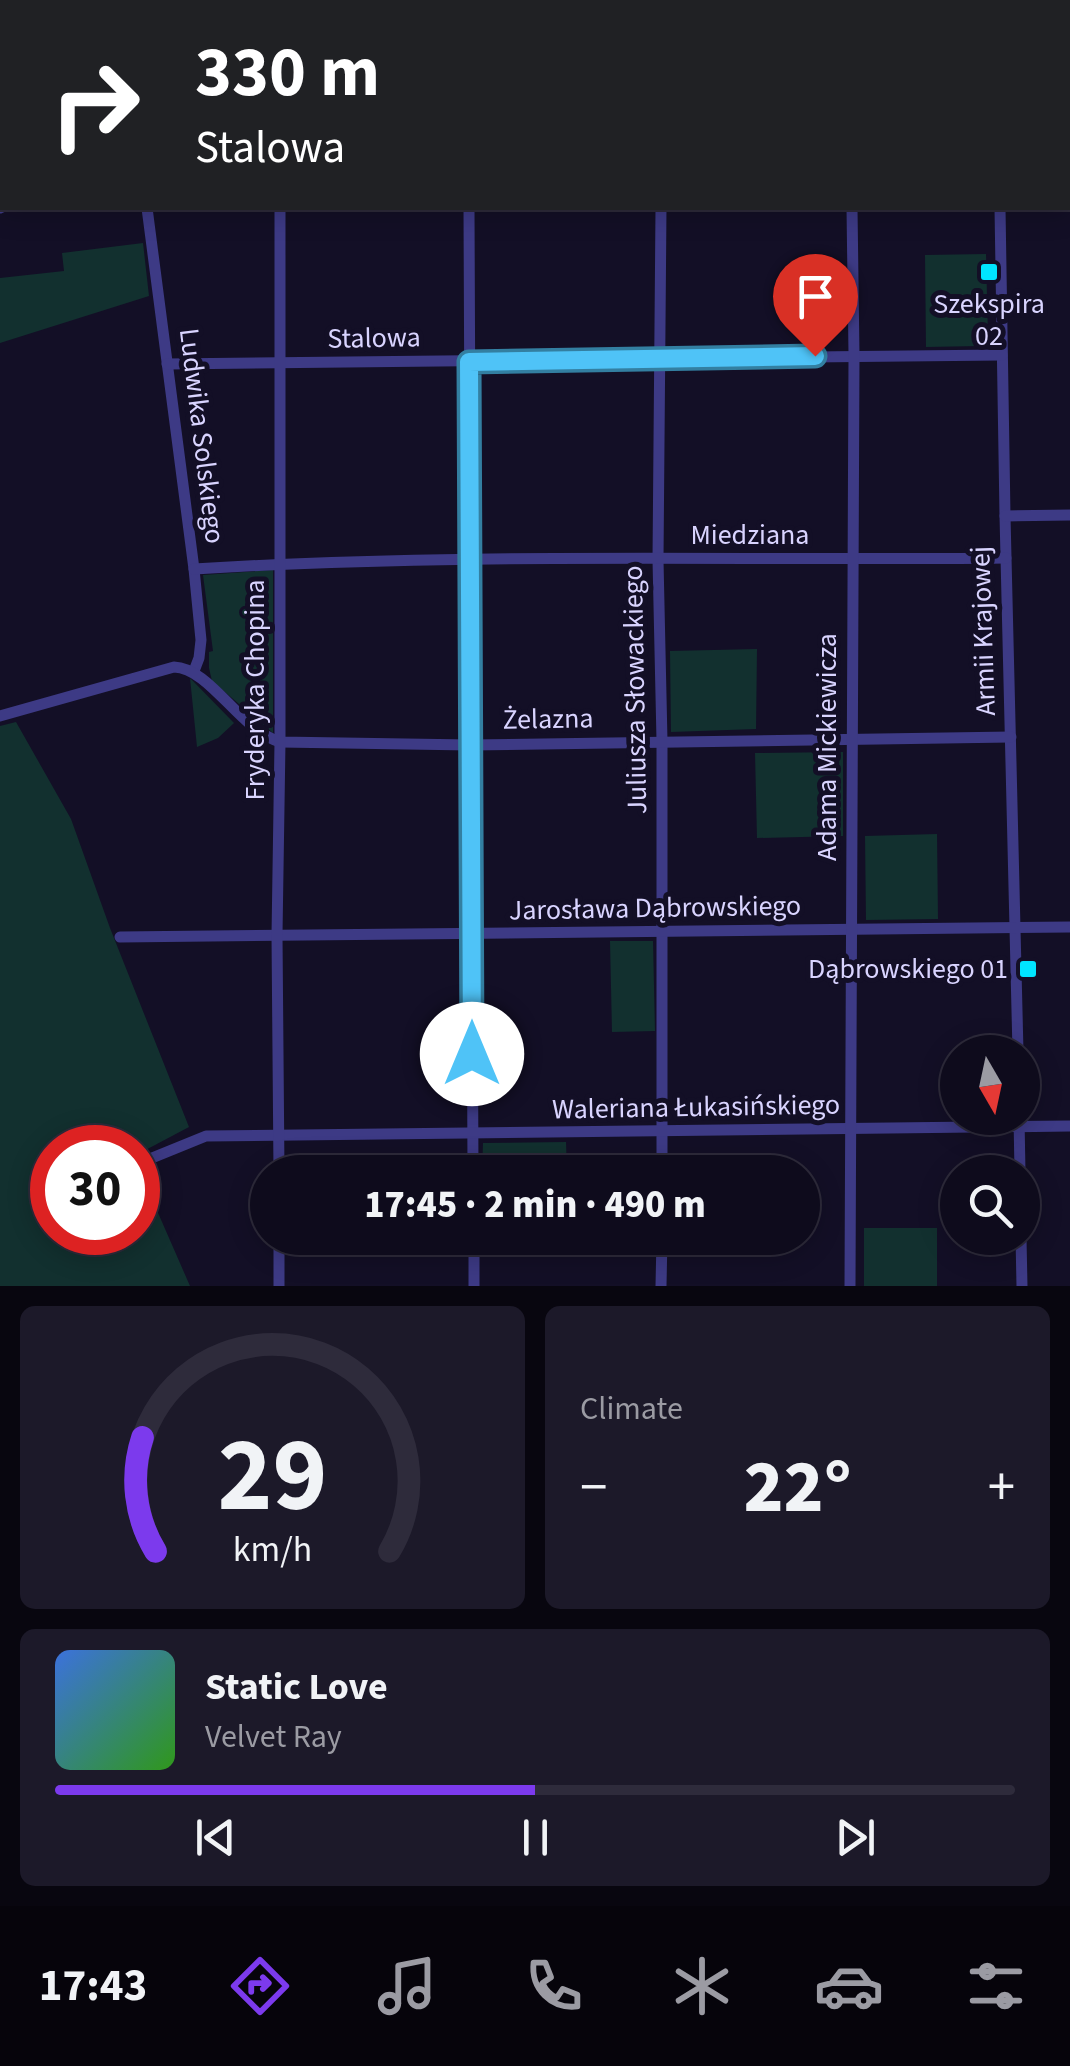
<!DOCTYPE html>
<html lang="en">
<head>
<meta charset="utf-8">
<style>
  :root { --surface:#0e0b1c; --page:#1c1929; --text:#f1f3f6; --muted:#9b9ba3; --line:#2e2b3b; --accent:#7c3aed }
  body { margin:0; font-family:"Source Sans 3",sans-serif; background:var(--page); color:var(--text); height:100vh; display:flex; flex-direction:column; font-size:38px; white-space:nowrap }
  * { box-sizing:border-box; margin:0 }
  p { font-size:32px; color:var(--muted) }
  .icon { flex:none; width:55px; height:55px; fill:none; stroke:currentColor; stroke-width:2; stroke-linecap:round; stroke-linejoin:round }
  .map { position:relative; height:1286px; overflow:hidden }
  .sheet { display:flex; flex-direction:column; gap:20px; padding:20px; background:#08060f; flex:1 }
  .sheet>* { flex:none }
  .guide { position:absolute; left:0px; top:0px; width:1070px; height:210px; box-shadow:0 5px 25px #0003,0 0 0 2px var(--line); background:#202124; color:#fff; overflow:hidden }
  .needle { width:65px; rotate:171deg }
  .controls { position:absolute; left:940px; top:1035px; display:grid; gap:20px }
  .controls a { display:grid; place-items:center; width:100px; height:100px; border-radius:50%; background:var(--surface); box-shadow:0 5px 25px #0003,0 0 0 2px var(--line); font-size:50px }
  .speed { position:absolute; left:30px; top:1125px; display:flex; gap:20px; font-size:50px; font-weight:700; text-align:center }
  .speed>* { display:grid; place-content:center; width:130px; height:130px; border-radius:50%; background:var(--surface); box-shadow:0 5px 25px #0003,0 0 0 2px var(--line); line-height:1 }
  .speed .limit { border:15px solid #d22; background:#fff; color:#111 }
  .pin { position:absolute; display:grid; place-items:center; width:85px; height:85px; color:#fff; margin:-102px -42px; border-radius:50% 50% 50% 0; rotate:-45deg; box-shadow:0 0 10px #0007 }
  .pin .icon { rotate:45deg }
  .me { position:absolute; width:110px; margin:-55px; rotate:0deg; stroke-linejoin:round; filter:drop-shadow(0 0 8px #0008) }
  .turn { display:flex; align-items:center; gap:35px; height:210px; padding:0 30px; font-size:45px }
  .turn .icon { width:130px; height:130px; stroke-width:2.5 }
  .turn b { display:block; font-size:70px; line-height:85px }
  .big { font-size:75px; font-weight:800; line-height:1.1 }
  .sheet .tile { flex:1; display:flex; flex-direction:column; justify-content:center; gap:15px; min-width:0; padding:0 35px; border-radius:15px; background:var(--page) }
  .sheet .dial { align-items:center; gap:0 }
  .dial svg { height:260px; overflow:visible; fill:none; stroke:var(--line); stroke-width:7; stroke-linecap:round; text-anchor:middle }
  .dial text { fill:var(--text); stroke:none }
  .song { display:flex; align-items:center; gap:30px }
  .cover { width:120px; height:120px; border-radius:15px; background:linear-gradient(135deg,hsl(220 70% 55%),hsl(110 70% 35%)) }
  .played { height:10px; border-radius:5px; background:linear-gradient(90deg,var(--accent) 50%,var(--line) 50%) }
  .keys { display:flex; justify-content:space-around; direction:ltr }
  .heat { display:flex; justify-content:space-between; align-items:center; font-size:55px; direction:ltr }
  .sheet .tiles { flex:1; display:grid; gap:20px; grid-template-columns:1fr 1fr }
  .tile:last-child { grid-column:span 2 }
  .trip { position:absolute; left:250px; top:1155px; width:570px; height:100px; border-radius:50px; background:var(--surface); box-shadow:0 5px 25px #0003,0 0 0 2px var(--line); font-weight:800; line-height:100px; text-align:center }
  .tabs { display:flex; height:160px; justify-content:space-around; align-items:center; background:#06040b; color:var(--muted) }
  .tabs .icon { width:70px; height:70px }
  .tabs .selected { color:var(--accent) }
  .tabs b { font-size:45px; color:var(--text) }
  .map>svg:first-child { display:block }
</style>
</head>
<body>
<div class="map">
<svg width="1070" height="1286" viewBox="0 0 1070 1286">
  <rect width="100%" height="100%" fill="#130f26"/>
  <g fill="#12302f">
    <path d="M 143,243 L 149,296 L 0,343 L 0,278 L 64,271 L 62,253 Z"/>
    <path d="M 986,254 L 988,338 L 980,346 L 926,347 L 925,255 Z"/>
    <path d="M 273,570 L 273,733 L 212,681 L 209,668 L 209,652 L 213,651 L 203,575 Z"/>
    <path d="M 757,649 L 756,729 L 671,732 L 670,651 Z"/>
    <path d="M 190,678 L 234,723 L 218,738 L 197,747 Z"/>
    <path d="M 16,722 L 71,819 L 110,928 L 189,1127 L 138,1154 L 138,1148 L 52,1148 L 52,1232 L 138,1232 L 138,1167 L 190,1286 L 0,1286 L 0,726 Z"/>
    <path d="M 843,752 L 843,836 L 757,838 L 755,753 Z"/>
    <path d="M 937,834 L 938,919 L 866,920 L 865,836 Z"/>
    <path d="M 610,941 L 653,941 L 655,1031 L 612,1032 Z"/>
    <path d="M 566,1142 L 567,1172 L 482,1172 L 483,1143 Z"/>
    <rect x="864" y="1228" width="73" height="58"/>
  </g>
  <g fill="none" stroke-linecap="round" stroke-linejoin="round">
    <g stroke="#3d3a85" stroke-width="11">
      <path d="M 122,0 L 123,2"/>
      <path d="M 279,0 L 279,2"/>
      <path d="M 850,0 L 850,2"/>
      <path d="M 999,0 L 999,2"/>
      <path d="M 471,2 L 471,0"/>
      <path d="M 662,2 L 662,0"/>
      <path d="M 1068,155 L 1070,155"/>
      <path d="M 0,208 L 2,207"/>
      <path d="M 147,208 L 194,569 L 201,640 L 199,658 L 194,671"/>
      <path d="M 469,208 L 473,1172"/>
      <path d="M 661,208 L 658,560 L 662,741 L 662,1172"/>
      <path d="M 1000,208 L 1005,516 L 1018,1052"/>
      <path d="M 167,364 L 1002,355"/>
      <path d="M 1005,516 L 1070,515"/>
      <path d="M 194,569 C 464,552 736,561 1006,558"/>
      <path d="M 0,716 L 174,667 C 210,668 240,730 280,742 L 470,745 L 1011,737"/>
      <path d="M 120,937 L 1070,927"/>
      <path d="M 1019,1118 L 1020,1172"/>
      <path d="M 147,1160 L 206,1136 L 1070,1126"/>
      <path d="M 279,1172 L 277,935 L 280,742 L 280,208"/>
      <path d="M 474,1238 L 474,1286"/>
      <path d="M 1021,1238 L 1022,1286"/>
      <path d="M 279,1286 L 279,1238"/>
      <path d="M 661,1286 L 662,1238"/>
      <path d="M 850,1286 L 854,355 L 852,208"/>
    </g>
  </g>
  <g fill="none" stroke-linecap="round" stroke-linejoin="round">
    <defs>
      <path id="route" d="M 472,1054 L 469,362 L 815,356"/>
    </defs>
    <use href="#route" stroke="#337fa1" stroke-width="25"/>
    <use href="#route" stroke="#4fc3f7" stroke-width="18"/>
  </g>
  <g fill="#00e5ff" stroke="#130f26" stroke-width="4">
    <rect x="979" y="262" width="20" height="20" rx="5"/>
    <rect x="1018" y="959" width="20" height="20" rx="5"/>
  </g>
  <g text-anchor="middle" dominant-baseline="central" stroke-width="10" stroke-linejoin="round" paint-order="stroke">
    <g font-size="28" fill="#d9d4ff" stroke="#130f26">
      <text x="989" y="304">Szekspira<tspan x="989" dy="32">02</tspan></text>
      <text x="1008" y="969" text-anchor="end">Dąbrowskiego 01</text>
    </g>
    <g font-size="28" fill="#d9d4ff" stroke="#130f26">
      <text transform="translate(374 338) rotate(-1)">Stalowa</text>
      <text transform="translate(202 436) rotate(83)">Ludwika Solskiego</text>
      <text x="750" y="535">Miedziana</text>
      <text transform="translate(983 631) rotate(-92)">Armii Krajowej</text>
      <text transform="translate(255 690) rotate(-90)">Fryderyka Chopina</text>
      <text transform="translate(635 690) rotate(-91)">Juliusza Słowackiego</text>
      <text transform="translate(548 719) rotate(-1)">Żelazna</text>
      <text transform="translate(827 747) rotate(-90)">Adama Mickiewicza</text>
      <text transform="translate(655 908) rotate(-1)">Jarosława Dąbrowskiego</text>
      <text transform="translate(696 1107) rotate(-1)">Waleriana Łukasińskiego</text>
    </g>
  </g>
</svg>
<div class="controls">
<a><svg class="needle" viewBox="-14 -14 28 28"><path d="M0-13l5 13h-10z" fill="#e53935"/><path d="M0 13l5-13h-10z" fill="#9b9ba3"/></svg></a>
<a><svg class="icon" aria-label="search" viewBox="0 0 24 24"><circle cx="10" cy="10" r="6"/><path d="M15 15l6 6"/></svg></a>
</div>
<div class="speed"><div class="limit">30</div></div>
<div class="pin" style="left:815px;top:356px;background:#d93025"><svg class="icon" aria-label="arrive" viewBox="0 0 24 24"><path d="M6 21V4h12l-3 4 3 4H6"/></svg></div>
<svg class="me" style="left:472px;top:1054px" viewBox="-20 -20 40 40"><circle r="19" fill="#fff"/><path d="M0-13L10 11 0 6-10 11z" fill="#4fc3f7"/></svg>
<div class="trip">17:45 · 2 min · 490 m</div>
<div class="guide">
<div class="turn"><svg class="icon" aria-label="right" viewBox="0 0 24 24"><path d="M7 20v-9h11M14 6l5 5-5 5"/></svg><div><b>330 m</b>Stalowa</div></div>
</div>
</div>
<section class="sheet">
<div class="tiles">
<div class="tile dial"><svg viewBox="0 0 100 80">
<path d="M14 69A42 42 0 1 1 86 69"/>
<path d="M14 69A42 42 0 0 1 10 34" stroke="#7c3aed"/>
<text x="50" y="56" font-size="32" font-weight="700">29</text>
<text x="50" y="72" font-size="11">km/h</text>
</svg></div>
<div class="tile"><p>Climate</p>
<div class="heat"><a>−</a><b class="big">22°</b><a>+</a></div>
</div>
<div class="tile">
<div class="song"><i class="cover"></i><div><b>Static Love</b><p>Velvet Ray</p></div></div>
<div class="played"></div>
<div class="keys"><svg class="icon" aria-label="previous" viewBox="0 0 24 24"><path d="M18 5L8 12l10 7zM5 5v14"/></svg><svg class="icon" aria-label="pause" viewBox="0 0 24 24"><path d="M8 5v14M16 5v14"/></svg><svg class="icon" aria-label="next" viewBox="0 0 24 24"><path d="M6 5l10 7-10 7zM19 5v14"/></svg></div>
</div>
</div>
</section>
<nav class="tabs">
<b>17:43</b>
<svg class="icon selected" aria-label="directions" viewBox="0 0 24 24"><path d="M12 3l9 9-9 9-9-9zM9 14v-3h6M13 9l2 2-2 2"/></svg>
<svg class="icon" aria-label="music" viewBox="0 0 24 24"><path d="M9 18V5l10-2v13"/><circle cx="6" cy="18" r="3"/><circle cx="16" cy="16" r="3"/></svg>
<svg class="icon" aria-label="phone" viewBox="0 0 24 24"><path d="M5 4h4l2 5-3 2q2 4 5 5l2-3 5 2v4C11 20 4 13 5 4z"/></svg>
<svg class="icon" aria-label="climate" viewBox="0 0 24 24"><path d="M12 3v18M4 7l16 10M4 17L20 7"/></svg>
<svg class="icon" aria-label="car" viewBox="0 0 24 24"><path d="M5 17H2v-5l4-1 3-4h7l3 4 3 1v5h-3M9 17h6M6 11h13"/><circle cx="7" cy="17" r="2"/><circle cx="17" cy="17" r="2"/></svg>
<svg class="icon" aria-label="filters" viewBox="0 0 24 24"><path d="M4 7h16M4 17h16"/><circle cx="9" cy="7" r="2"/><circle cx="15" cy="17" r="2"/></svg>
</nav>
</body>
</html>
